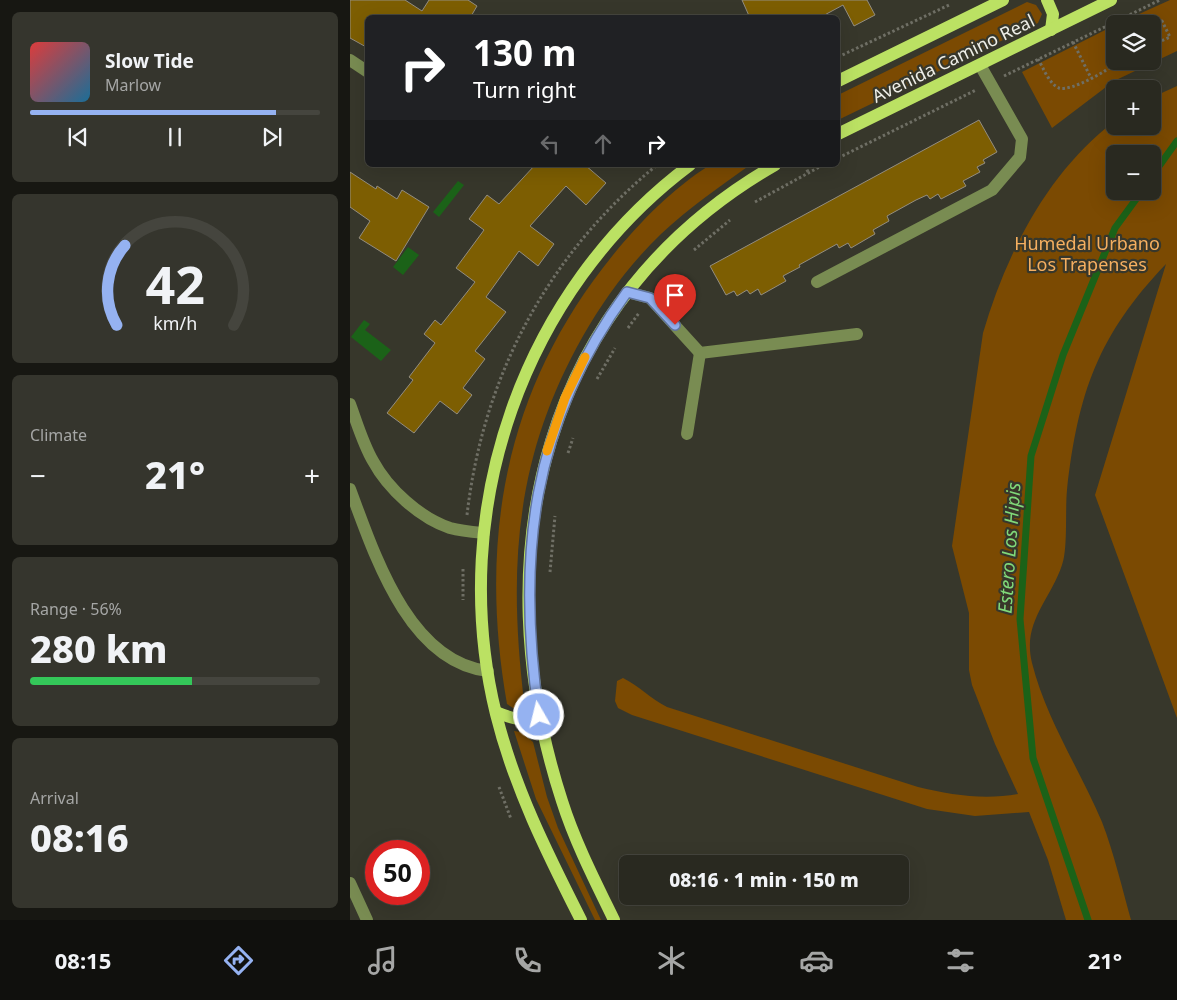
<!DOCTYPE html>
<html lang="en">
<head>
<meta charset="utf-8">
<style>
  :root { --surface:#292920; --page:#35352d; --text:#f1f3f6; --muted:#a5a6a5; --line:#45453e; --accent:#95b2f1 }
  body { margin:0; font-family:"Noto Sans",sans-serif; background:var(--page); color:var(--text); height:100vh; display:flex; flex-direction:column; font-size:19px; white-space:nowrap }
  * { box-sizing:border-box; margin:0 }
  p { font-size:16px; color:var(--muted) }
  .icon { flex:none; width:28px; height:28px; fill:none; stroke:currentColor; stroke-width:2; stroke-linecap:round; stroke-linejoin:round }
  .map { position:relative; flex:1; overflow:hidden }
  .details { display:flex; flex-direction:column; gap:12px; padding:12px; background:#171712; width:350px }
  .details>* { flex:none }
  .top-card { position:absolute; left:15px; top:15px; width:475px; height:152px; border-radius:8px; box-shadow:0 5px 20px #0002,0 0 0 1px var(--line); background:#202124; color:#fff; overflow:hidden }
  .buttons { position:absolute; left:756px; top:15px; display:grid; gap:10px }
  .buttons a { display:grid; place-items:center; width:55px; height:55px; border-radius:8px; background:var(--surface); box-shadow:0 5px 20px #0002,0 0 0 1px var(--line); font-size:25px }
  .speed { position:absolute; left:15px; top:840px; display:flex; gap:10px; font-size:25px; font-weight:700; text-align:center }
  .speed>* { display:grid; place-content:center; width:65px; height:65px; border-radius:50%; background:var(--surface); box-shadow:0 5px 20px #0002,0 0 0 1px var(--line); line-height:1 }
  .speed .limit { border:8px solid #d22; background:#fff; color:#111 }
  .pin { position:absolute; display:grid; place-items:center; width:42px; height:42px; color:#fff; margin:-51px -21px; border-radius:50% 50% 50% 0; rotate:-45deg; box-shadow:0 0 5px #0007 }
  .pin .icon { rotate:45deg }
  .me { position:absolute; width:55px; margin:-28px; rotate:352deg; stroke-linejoin:round; filter:drop-shadow(0 0 4px #0008) }
  .turn { display:flex; align-items:center; gap:18px; height:105px; padding:0 25px; font-size:22px }
  .turn .icon { width:65px; height:65px; stroke-width:2.5 }
  .turn b { display:block; font-size:35px; line-height:42px }
  .lanes { display:flex; align-items:center; height:48px; padding:0 25px; background:#0003; justify-content:center; gap:25px; direction:ltr }
  .lanes .off { opacity:.35 }
  .big { font-size:38px; font-weight:800; line-height:1.1 }
  .details .card { flex:1; display:flex; flex-direction:column; justify-content:center; gap:8px; min-width:0; padding:0 18px; border-radius:8px; background:var(--page) }
  .details .dial { align-items:center; gap:0 }
  .dial svg { height:130px; overflow:visible; fill:none; stroke:var(--line); stroke-width:7; stroke-linecap:round; text-anchor:middle }
  .dial text { fill:var(--text); stroke:none }
  .song { display:flex; align-items:center; gap:15px }
  .cover { width:60px; height:60px; border-radius:8px; background:linear-gradient(135deg,hsl(0 70% 55%),hsl(200 70% 35%)) }
  .played { height:5px; border-radius:2px; background:linear-gradient(90deg,var(--accent) 85%,var(--line) 85%) }
  .keys { display:flex; justify-content:space-around; direction:ltr }
  .heat { display:flex; justify-content:space-between; align-items:center; font-size:28px; direction:ltr }
  .charge { height:8px; border-radius:4px; background:linear-gradient(90deg,#34c759 56%,var(--line) 0) }
  .trip { position:absolute; left:269px; top:855px; width:290px; height:50px; border-radius:8px; background:var(--surface); box-shadow:0 5px 20px #0002,0 0 0 1px var(--line); font-weight:800; line-height:50px; text-align:center }
  .tab-bar { display:flex; height:80px; justify-content:space-around; align-items:center; background:#10100d; color:var(--muted) }
  .tab-bar .icon { width:35px; height:35px }
  .tab-bar .on { color:var(--accent) }
  .tab-bar b { font-size:22px; color:var(--text) }
  main { display:flex; flex:1; min-height:0 }
  .map>svg:first-child { display:block }
</style>
</head>
<body>
<main>
<section class="details">
<div class="card">
<div class="song"><i class="cover"></i><div><b>Slow Tide</b><p>Marlow</p></div></div>
<div class="played"></div>
<div class="keys"><svg class="icon" aria-label="previous" viewBox="0 0 24 24"><path d="M18 5L8 12l10 7zM5 5v14"/></svg><svg class="icon" aria-label="pause" viewBox="0 0 24 24"><path d="M8 5v14M16 5v14"/></svg><svg class="icon" aria-label="next" viewBox="0 0 24 24"><path d="M6 5l10 7-10 7zM19 5v14"/></svg></div>
</div>
<div class="card dial"><svg viewBox="0 0 100 80">
<path d="M14 69A42 42 0 1 1 86 69"/>
<path d="M14 69A42 42 0 0 1 19 20" stroke="#95b2f1"/>
<text x="50" y="56" font-size="32" font-weight="700">42</text>
<text x="50" y="72" font-size="11">km/h</text>
</svg></div>
<div class="card"><p>Climate</p>
<div class="heat"><a>−</a><b class="big">21°</b><a>+</a></div>
</div>
<div class="card"><p>Range · 56%</p><b class="big">280 km</b><div class="charge"></div></div>
<div class="card"><p>Arrival</p><b class="big">08:16</b></div>
</section>
<div class="map">
<svg width="827" height="920" viewBox="0 0 827 920">
  <rect width="100%" height="100%" fill="#37372b"/>
  <g fill="#7b4a02" fill-rule="evenodd">
    <path d="M 820,0 L 827,0 L 827,51 L 764,81 L 702,128 L 672,72 L 765,25 L 765,61 L 802,61 L 802,24 L 767,24 Z"/>
    <path d="M 677,2 L 686,5 L 692,14 L 688,23 L 488,120 L 488,95 Z"/>
    <path d="M 827,86 L 827,718 L 745,495 L 816,264 C 748,335 728,393 717,490 C 715,510 718,549 712,565 C 700,601 672,622 682,663 C 696,719 730,770 752,822 C 764,853 772,888 781,920 L 716,920 L 698,860 L 679,812 L 625,816 L 577,809 L 282,715 L 268,708 L 265,701 L 267,681 L 273,678 C 289,686 301,699 317,707 L 568,787 C 601,795 634,800 668,794 L 645,744 L 622,685 L 619,670 L 619,613 L 602,546 L 633,333 C 656,254 698,171 765,121 L 765,126 L 802,126 L 803,97 ZM 765,154 L 802,154 L 802,191 L 765,191 Z"/>
    <path d="M 360,165 L 400,165 C 369,187 339,208 311,234 C 280,264 254,299 233,336 C 165,456 158,567 174,701 L 171,708 L 163,708 L 157,704 C 128,538 155,388 263,255 C 290,222 323,188 360,165 Z"/>
    <path d="M 164,731 L 171,732 L 183,742 L 197,797 L 208,828 L 251,920 L 245,920 L 186,799 Z"/>
  </g>
  <g fill="#1b6218">
    <path d="M 108,181 L 114,185 L 89,217 L 83,212 Z"/>
    <path d="M 58,247 L 69,255 L 53,275 L 43,267 Z"/>
    <path d="M 14,320 L 20,324 L 15,330 L 41,350 L 31,361 L 1,337 Z"/>
  </g>
  <g fill="none" stroke-linecap="round" stroke-linejoin="round">
    <g stroke="#1b6218" stroke-width="7">
      <path d="M 802,176 L 827,141"/>
      <path d="M 738,920 L 683,758 L 670,619 L 681,456 L 713,355 L 765,228 L 792,191"/>
    </g>
  </g>
  <g fill="#7d5e02" stroke="#938d80">
    <path d="M 0,0 L 55,0 L 72,11 L 79,0 L 118,0 L 127,6 L 120,18 L 18,18 L 18,48 L 0,38 Z"/>
    <path d="M 392,0 L 517,0 L 525,15 L 504,26 L 493,5 L 469,18 L 400,18 Z"/>
    <path d="M 629,120 L 647,152 L 633,160 L 635,163 L 627,167 L 630,172 L 613,181 L 616,186 L 591,199 L 588,194 L 580,199 L 577,195 L 566,200 L 537,216 L 539,221 L 523,230 L 525,234 L 501,248 L 498,243 L 489,248 L 487,244 L 449,265 L 450,267 L 433,276 L 436,281 L 411,295 L 408,289 L 400,294 L 397,290 L 387,296 L 384,291 L 376,295 L 360,266 Z"/>
    <path d="M 185,165 L 235,165 L 256,183 L 236,205 L 216,186 L 180,226 L 204,244 L 188,266 L 169,251 L 136,297 L 156,312 L 125,351 L 135,359 L 113,388 L 122,395 L 107,414 L 90,401 L 64,433 L 37,413 L 63,380 L 59,377 L 85,343 L 74,334 L 85,320 L 91,325 L 125,282 L 106,268 L 134,230 L 119,219 L 137,195 L 149,204 Z"/>
    <path d="M 0,172 L 26,189 L 27,186 L 47,199 L 52,190 L 79,207 L 46,261 L 9,238 L 20,221 L 0,207 Z"/>
  </g>
  <g fill="none" stroke-linecap="round" stroke-linejoin="round">
    <g stroke="#6f6f65" stroke-width="3" stroke-dasharray="2.5 2.5" stroke-linecap="butt">
      <path d="M 780,14 L 784,24"/>
      <path d="M 802,25 L 812,21 L 820,37 L 802,45"/>
      <path d="M 723,42 L 741,78"/>
      <path d="M 765,42 L 765,45"/>
      <path d="M 488,57 L 599,5"/>
      <path d="M 688,59 C 693,67 699,84 709,88 C 720,92 760,70 768,61"/>
      <path d="M 654,76 L 810,0"/>
      <path d="M 488,158 L 626,90"/>
      <path d="M 455,165 L 458,172"/>
      <path d="M 405,202 L 473,165"/>
      <path d="M 344,250 L 380,220"/>
      <path d="M 278,328 L 289,313"/>
      <path d="M 247,379 L 265,348"/>
      <path d="M 218,453 L 223,438"/>
      <path d="M 117,515 C 133,376 198,254 307,165"/>
      <path d="M 113,569 L 113,600"/>
      <path d="M 200,572 L 205,516"/>
      <path d="M 149,787 L 161,819"/>
    </g>
    <g stroke="#798c52" stroke-width="12">
      <path d="M 0,60 L 18,72"/>
      <path d="M 467,282 L 642,190 L 670,157 L 672,139 L 630,65"/>
      <path d="M 277,292 L 300,298 L 350,353 L 507,334"/>
      <path d="M 0,404 C 7,423 13,444 23,461 C 38,489 70,518 100,528 C 111,531 123,532 134,533"/>
      <path d="M 337,434 L 350,353"/>
      <path d="M 0,489 C 24,553 58,662 138,671"/>
      <path d="M 0,883 L 17,920"/>
    </g>
    <g stroke="#bbe163" stroke-width="12">
      <path d="M 697,0 L 703,14 L 701,30"/>
      <path d="M 488,81 L 653,0"/>
      <path d="M 488,134 L 761,0"/>
      <path d="M 146,712 C 163,719 172,722 189,715"/>
      <path d="M 231,920 C 197,853 164,787 146,714 C 96,510 173,290 340,165"/>
      <path d="M 264,920 C 245,881 225,842 212,801 C 132,555 192,299 425,165"/>
    </g>
  </g>
  <g fill="none" stroke-linecap="round" stroke-linejoin="round">
    <defs>
      <path id="route" d="M 189,715 C 166,558 181,423 277,292 L 300,298 L 325,325"/>
    </defs>
    <use href="#route" stroke="#61749d" stroke-width="12"/>
    <use href="#route" stroke="#95b2f1" stroke-width="9"/>
    <path stroke="#f59e0b" stroke-width="9" d="M 197,451 L 215,398 L 235,357"/>
  </g>
  <g text-anchor="middle" dominant-baseline="central" stroke-width="4.5" stroke-linejoin="round" paint-order="stroke">
    <g font-size="18" fill="#eeeee7" stroke="#37372b">
      <text transform="translate(603 58) rotate(-26)">Avenida Camino Real</text>
    </g>
    <g font-size="18" fill="#f5af60" stroke="#37372b">
      <text x="737" y="243">Humedal Urbano<tspan x="737" dy="21">Los Trapenses</tspan></text>
    </g>
    <g font-size="19" font-style="italic" fill="#80d979" stroke="#37372b">
      <text transform="translate(659 548) rotate(-86)">Estero Los Hipis</text>
    </g>
  </g>
</svg>
<div class="buttons">
<a><svg class="icon" aria-label="layers" viewBox="0 0 24 24"><path d="M12 4l9 5-9 5-9-5zM3 14l9 5 9-5"/></svg></a>
<a>+</a>
<a>−</a>
</div>
<div class="speed"><div class="limit">50</div></div>
<div class="pin" style="left:325px;top:325px;background:#d93025"><svg class="icon" aria-label="arrive" viewBox="0 0 24 24"><path d="M6 21V4h12l-3 4 3 4H6"/></svg></div>
<svg class="me" style="left:189px;top:715px" viewBox="-20 -20 40 40"><circle r="17" fill="#95b2f1" stroke="#fff" stroke-width="3"/><path d="M0-11L8 9 0 5-8 9z" fill="#fff"/></svg>
<div class="trip">08:16 · 1 min · 150 m</div>
<div class="top-card">
<div class="turn"><svg class="icon" aria-label="right" viewBox="0 0 24 24"><path d="M7 20v-9h11M14 6l5 5-5 5"/></svg><div><b>130 m</b>Turn right</div></div>
<div class="lanes"><svg class="icon off" aria-label="left" viewBox="0 0 24 24"><path d="M17 20v-9H6M10 6l-5 5 5 5"/></svg><svg class="icon off" aria-label="ahead" viewBox="0 0 24 24"><path d="M12 20V5M6 11l6-6 6 6"/></svg><svg class="icon" aria-label="right" viewBox="0 0 24 24"><path d="M7 20v-9h11M14 6l5 5-5 5"/></svg></div>
</div>
</div>
</main>
<nav class="tab-bar">
<b>08:15</b>
<svg class="icon on" aria-label="directions" viewBox="0 0 24 24"><path d="M12 3l9 9-9 9-9-9zM9 14v-3h6M13 9l2 2-2 2"/></svg>
<svg class="icon" aria-label="music" viewBox="0 0 24 24"><path d="M9 18V5l10-2v13"/><circle cx="6" cy="18" r="3"/><circle cx="16" cy="16" r="3"/></svg>
<svg class="icon" aria-label="phone" viewBox="0 0 24 24"><path d="M5 4h4l2 5-3 2q2 4 5 5l2-3 5 2v4C11 20 4 13 5 4z"/></svg>
<svg class="icon" aria-label="climate" viewBox="0 0 24 24"><path d="M12 3v18M4 7l16 10M4 17L20 7"/></svg>
<svg class="icon" aria-label="car" viewBox="0 0 24 24"><path d="M5 17H2v-5l4-1 3-4h7l3 4 3 1v5h-3M9 17h6M6 11h13"/><circle cx="7" cy="17" r="2"/><circle cx="17" cy="17" r="2"/></svg>
<svg class="icon" aria-label="filters" viewBox="0 0 24 24"><path d="M4 7h16M4 17h16"/><circle cx="9" cy="7" r="2"/><circle cx="15" cy="17" r="2"/></svg>
<b>21°</b>
</nav>
</body>
</html>
